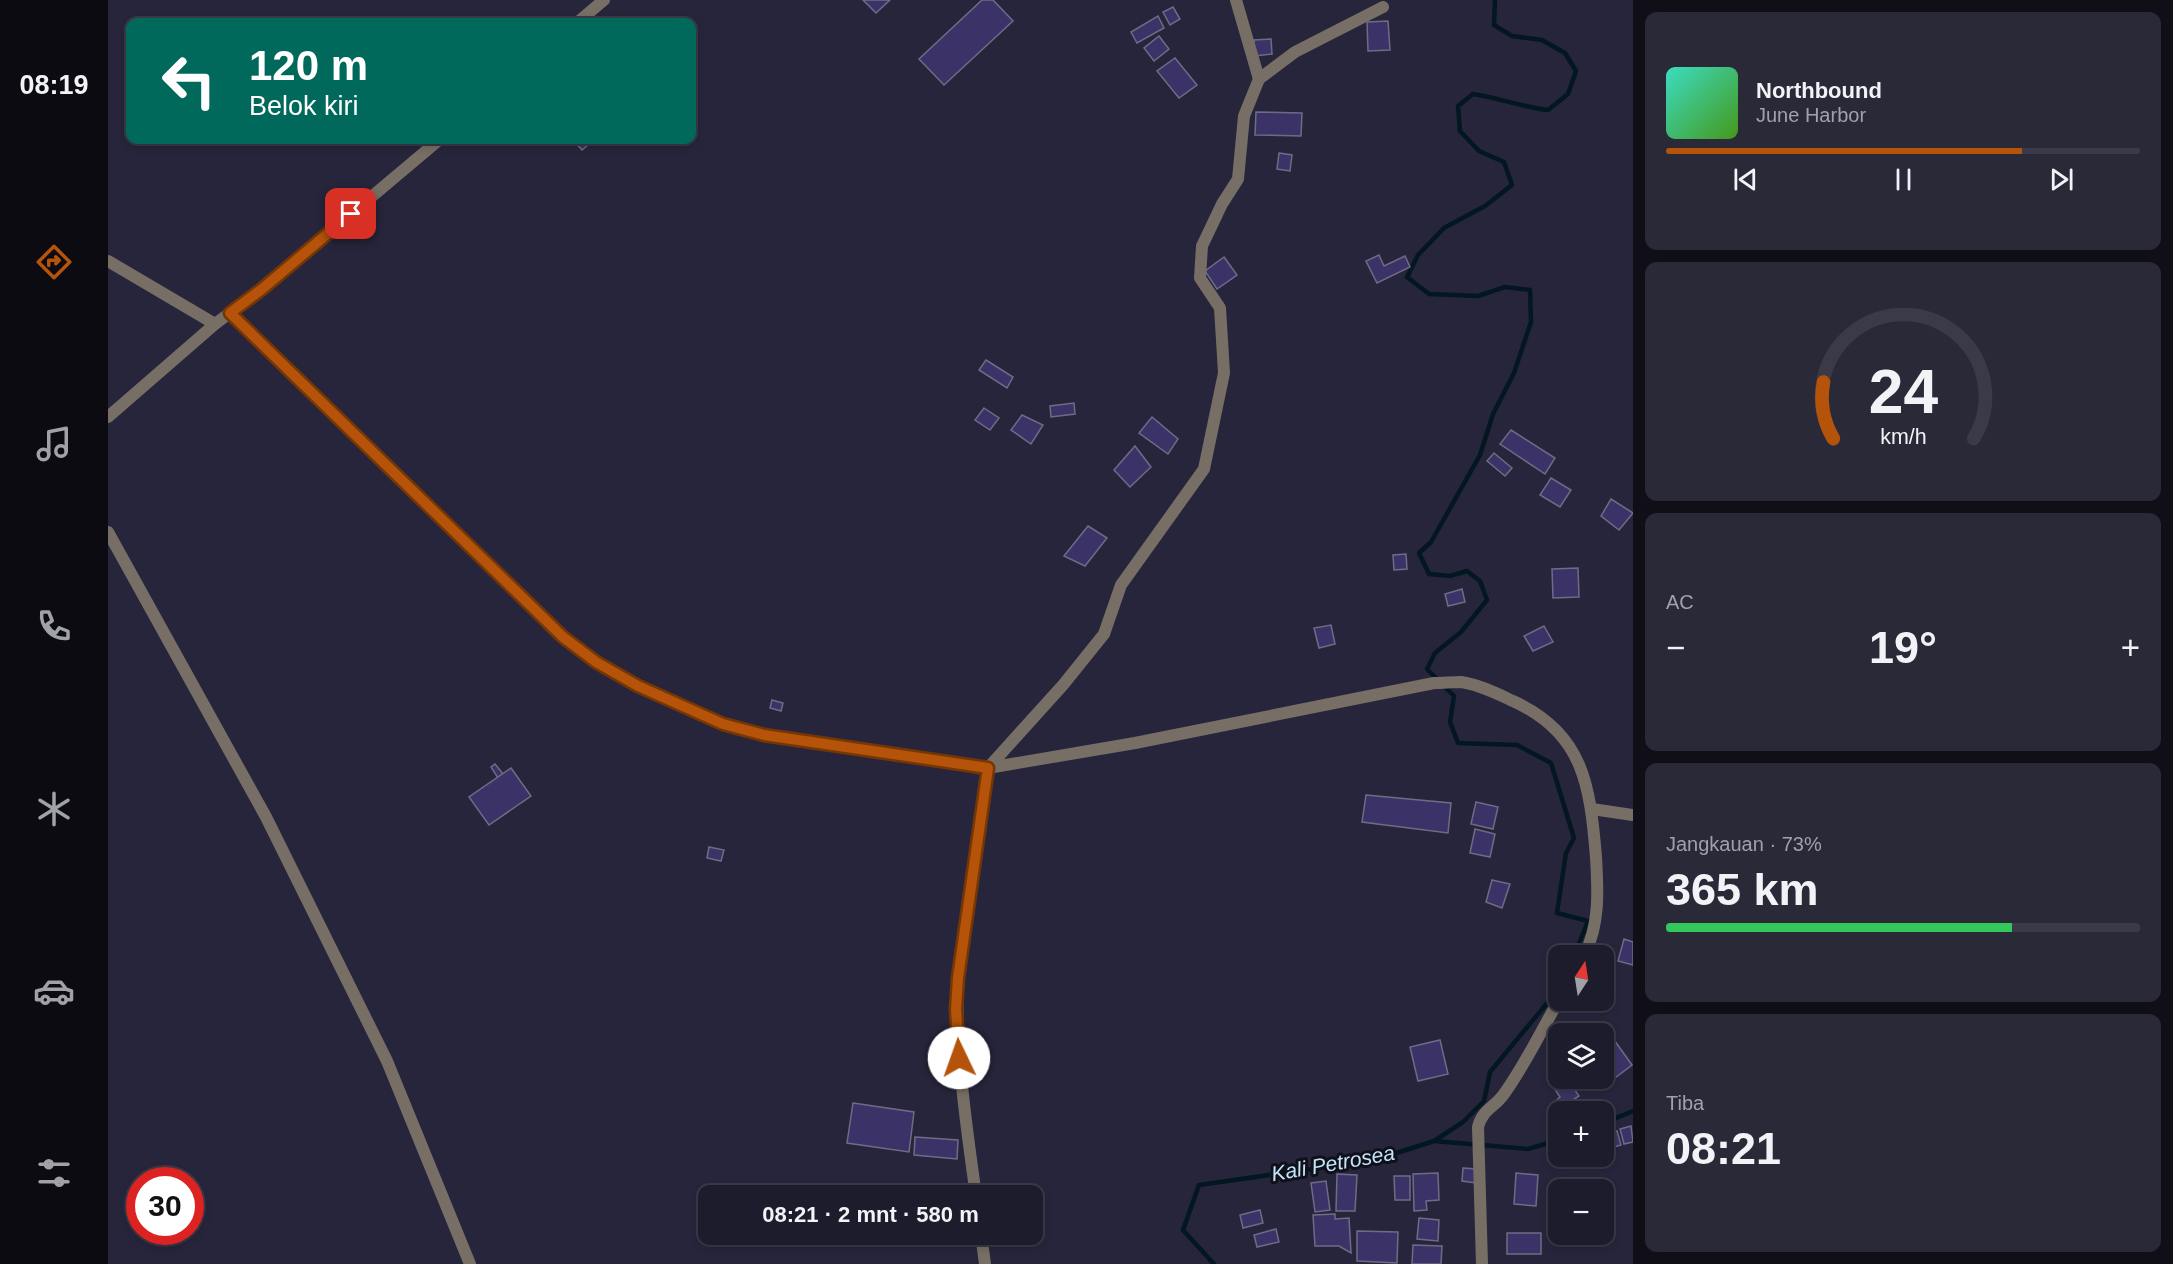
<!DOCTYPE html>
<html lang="id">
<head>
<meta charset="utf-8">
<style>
  :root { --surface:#1d1c2c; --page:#2a2938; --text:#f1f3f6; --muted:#a0a1a9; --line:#3b3a48; --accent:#b45309 }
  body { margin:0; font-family:Helvetica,sans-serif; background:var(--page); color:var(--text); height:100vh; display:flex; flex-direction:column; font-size:22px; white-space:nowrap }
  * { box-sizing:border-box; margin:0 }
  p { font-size:20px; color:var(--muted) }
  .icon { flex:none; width:33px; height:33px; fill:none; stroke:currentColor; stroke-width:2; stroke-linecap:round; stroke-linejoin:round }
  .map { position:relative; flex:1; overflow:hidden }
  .details { display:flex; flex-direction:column; gap:12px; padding:12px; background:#100f18; width:540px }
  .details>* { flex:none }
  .hud { position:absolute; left:18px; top:18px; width:570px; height:126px; border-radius:12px; box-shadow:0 3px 9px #0003,0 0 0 2px var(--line); background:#00695c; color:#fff; overflow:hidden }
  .needle { width:39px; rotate:12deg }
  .buttons { position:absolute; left:1440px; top:945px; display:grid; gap:12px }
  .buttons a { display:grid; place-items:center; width:66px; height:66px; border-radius:12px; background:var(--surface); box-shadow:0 3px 9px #0003,0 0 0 2px var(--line); font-size:30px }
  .speed { position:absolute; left:18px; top:1167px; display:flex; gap:12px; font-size:30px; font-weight:700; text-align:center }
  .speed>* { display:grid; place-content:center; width:78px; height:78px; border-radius:50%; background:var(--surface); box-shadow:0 3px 9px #0003,0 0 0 2px var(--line); line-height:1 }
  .speed .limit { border:9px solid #d22; background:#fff; color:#111 }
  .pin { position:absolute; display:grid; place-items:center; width:51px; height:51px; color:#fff; margin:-26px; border-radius:12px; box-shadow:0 3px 9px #0006 }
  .me { position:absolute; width:66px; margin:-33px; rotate:357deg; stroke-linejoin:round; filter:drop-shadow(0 0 4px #0008) }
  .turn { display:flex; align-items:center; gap:21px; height:126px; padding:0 24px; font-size:27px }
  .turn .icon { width:78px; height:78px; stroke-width:2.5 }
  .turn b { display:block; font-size:42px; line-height:51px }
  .big { font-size:45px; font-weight:700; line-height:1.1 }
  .details .tile { flex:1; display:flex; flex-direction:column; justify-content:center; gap:9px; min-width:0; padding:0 21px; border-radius:12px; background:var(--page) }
  .details .dial { align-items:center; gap:0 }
  .dial svg { height:156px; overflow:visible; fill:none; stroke:var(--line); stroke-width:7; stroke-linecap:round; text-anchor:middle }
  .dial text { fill:var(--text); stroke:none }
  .song { display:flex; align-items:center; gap:18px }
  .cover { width:72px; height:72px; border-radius:9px; background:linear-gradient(135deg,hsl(170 70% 55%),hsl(100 70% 35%)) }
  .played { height:6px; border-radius:3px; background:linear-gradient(90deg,var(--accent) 75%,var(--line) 75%) }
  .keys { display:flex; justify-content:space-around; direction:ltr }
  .heat { display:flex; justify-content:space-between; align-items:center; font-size:33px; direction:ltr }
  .charge { height:9px; border-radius:4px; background:linear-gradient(90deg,#34c759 73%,var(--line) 0) }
  .trip { position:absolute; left:590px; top:1185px; width:345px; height:60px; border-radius:12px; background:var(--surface); box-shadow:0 3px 9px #0003,0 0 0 2px var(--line); font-weight:700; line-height:60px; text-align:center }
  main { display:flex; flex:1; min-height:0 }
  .tabs { display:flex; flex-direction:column; width:108px; justify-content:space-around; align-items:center; background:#0c0b12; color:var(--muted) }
  .tabs .icon { width:42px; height:42px }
  .tabs .on { color:var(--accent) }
  .tabs b { font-size:27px; color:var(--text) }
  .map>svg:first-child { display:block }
</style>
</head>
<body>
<main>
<nav class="tabs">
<b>08:19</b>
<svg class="icon on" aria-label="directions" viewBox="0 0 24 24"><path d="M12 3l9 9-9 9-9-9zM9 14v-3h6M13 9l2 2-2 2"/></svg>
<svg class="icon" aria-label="music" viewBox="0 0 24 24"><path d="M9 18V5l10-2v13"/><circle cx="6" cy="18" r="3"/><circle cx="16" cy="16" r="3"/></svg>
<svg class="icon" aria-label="phone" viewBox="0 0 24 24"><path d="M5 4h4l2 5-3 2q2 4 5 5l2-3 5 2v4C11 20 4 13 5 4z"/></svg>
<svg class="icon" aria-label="climate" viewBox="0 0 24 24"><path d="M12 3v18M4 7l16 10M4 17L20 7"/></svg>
<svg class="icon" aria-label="car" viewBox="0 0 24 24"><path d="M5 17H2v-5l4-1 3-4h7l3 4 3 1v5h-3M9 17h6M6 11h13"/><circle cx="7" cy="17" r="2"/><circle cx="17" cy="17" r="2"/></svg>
<svg class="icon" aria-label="filters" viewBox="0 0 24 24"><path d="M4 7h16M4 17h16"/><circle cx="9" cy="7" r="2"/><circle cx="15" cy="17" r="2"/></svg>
</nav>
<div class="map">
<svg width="1525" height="1264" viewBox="0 0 1525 1264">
  <rect width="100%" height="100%" fill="#27253b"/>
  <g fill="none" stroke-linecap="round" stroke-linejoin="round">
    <g stroke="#021721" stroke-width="4.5">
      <path d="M 1330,680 L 1319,669 L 1327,653 L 1353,632 L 1379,600 L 1372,581 L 1359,571 L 1342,576 L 1321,574 L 1311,553 L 1323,542 L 1372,455 L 1385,414 L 1406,373 L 1423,322 L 1422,290 L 1397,287 L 1370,296 L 1321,294 L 1299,277 L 1310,255 L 1336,228 L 1377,206 L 1404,185 L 1396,162 L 1371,151 L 1352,131 L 1350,106 L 1365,94 C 1391,98 1414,107 1440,110 L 1460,94 L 1468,71 L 1457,53 L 1434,40 L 1404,36 L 1386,25 L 1387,0"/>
      <path d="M 1336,686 L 1346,696 L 1342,722 L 1350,743 L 1409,745 L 1443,763 L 1466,838 L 1458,853 L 1449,913 L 1480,921 L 1466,956"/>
      <path d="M 1496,1123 L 1525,1111"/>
      <path d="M 1326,1141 L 1355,1122 L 1376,1101 L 1382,1072 L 1450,990"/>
      <path d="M 1106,1264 L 1075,1230 L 1091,1185 L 1267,1160 L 1326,1141 L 1420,1149 L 1450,1140"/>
    </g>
  </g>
  <g fill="#3b3367" stroke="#6e6c85" stroke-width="1.5">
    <path d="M 755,0 L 782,0 L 768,13 Z"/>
    <path d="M 874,0 L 885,0 L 905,21 L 836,85 L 811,59 Z"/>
    <path d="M 1065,7 L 1072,19 L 1062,25 L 1055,12 Z"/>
    <path d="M 1050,16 L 1056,28 L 1029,43 L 1023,32 Z"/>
    <path d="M 1280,21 L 1282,50 L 1260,51 L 1259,22 Z"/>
    <path d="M 1051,36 L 1061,49 L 1046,61 L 1036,48 Z"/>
    <path d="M 1163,39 L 1164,54 L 1147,56 L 1146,40 Z"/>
    <path d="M 1067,58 L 1089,85 L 1071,98 L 1049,71 Z"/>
    <path d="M 1148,112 L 1194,113 L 1193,136 L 1147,135 Z"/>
    <path d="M 465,140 L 486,140 L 474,150 Z"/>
    <path d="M 1171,153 L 1184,155 L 1182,171 L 1169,169 Z"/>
    <path d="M 1271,255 L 1276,266 L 1297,256 L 1302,267 L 1269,283 L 1258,261 Z"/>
    <path d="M 1116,257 L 1129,275 L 1109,289 L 1097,271 Z"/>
    <path d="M 878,360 L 905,377 L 899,388 L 871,370 Z"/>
    <path d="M 966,403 L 967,414 L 943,417 L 942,406 Z"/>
    <path d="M 876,408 L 891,418 L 882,430 L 867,420 Z"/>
    <path d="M 914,415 L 935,425 L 923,444 L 903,430 Z"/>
    <path d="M 1044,417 L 1070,439 L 1060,454 L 1031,433 Z"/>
    <path d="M 1403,430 L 1447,458 L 1437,474 L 1392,444 Z"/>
    <path d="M 1027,446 L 1043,467 L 1022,487 L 1006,470 Z"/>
    <path d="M 1386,453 L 1404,468 L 1397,476 L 1379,461 Z"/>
    <path d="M 1443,478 L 1463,490 L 1452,507 L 1432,495 Z"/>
    <path d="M 1503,499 L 1525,513 L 1511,530 L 1493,516 Z"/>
    <path d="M 980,526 L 999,538 L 977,566 L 956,556 Z"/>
    <path d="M 1298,554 L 1299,569 L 1286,570 L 1285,555 Z"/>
    <path d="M 1470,568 L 1471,597 L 1445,598 L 1444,569 Z"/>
    <path d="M 1354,589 L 1357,602 L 1340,606 L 1337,594 Z"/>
    <path d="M 1223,625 L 1227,644 L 1211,648 L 1206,628 Z"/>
    <path d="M 1436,626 L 1445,642 L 1425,651 L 1416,636 Z"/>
    <path d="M 664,700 L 675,703 L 673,711 L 662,708 Z"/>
    <path d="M 387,764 L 395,774 L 390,778 L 383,767 Z"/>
    <path d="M 403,768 L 423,796 L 381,825 L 361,797 Z"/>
    <path d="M 1258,795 L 1343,803 L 1340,833 L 1254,822 Z"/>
    <path d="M 1368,802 L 1390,807 L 1385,829 L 1363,824 Z"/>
    <path d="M 1367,829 L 1387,834 L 1382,857 L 1362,853 Z"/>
    <path d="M 601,847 L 616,850 L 613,861 L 599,858 Z"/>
    <path d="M 1384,880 L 1402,884 L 1394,908 L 1378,902 Z"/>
    <path d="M 1516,939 L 1525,942 L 1525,965 L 1510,961 Z"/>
    <path d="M 1504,1037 L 1524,1065 L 1507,1078 L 1496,1059 L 1496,1044 Z"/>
    <path d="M 1332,1040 L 1340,1074 L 1310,1081 L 1302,1047 Z"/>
    <path d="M 1450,1076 L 1450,1078 L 1459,1078 L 1471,1096 L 1445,1113 L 1441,1107 L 1452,1097 L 1442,1082 Z"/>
    <path d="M 745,1103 L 806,1112 L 801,1152 L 739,1143 Z"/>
    <path d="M 1523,1126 L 1525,1142 L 1516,1144 L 1512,1129 Z"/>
    <path d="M 1509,1131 L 1513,1145 L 1502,1148 L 1498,1134 Z"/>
    <path d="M 807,1137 L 850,1140 L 849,1159 L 806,1155 Z"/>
    <path d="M 1355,1168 L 1369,1169 L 1368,1183 L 1354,1181 Z"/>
    <path d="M 1330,1173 L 1331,1200 L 1318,1201 L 1319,1210 L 1306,1211 L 1305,1174 Z"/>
    <path d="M 1408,1173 L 1430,1175 L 1428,1206 L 1406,1204 Z"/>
    <path d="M 1229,1174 L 1249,1175 L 1247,1211 L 1228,1211 Z"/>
    <path d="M 1286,1176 L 1302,1176 L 1302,1200 L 1287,1200 Z"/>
    <path d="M 1218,1181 L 1222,1210 L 1207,1212 L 1203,1183 Z"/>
    <path d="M 814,1184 L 847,1190 L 846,1196 L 812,1196 Z"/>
    <path d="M 1152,1210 L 1155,1223 L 1135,1228 L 1132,1215 Z"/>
    <path d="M 1227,1214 L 1227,1219 L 1241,1218 L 1243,1253 L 1231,1246 L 1207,1246 L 1205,1215 Z"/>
    <path d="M 1311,1218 L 1331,1220 L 1330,1241 L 1309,1239 Z"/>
    <path d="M 1168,1229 L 1171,1242 L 1149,1247 L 1146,1235 Z"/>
    <path d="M 1249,1231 L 1290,1232 L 1289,1263 L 1249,1261 Z"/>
    <rect x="1399" y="1233" width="34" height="21"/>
    <path d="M 1305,1245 L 1334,1246 L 1333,1264 L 1304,1264 Z"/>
  </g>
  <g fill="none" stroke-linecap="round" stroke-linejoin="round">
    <g stroke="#776f65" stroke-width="12">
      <path d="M 1128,0 L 1151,79"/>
      <path d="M 470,22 L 496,0"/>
      <path d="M 0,261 L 107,324"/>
      <path d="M 122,313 L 455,637 L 488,662 L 530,686 L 615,724 L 656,735 L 880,768 L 1027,743 L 1326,683 C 1335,683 1344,682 1353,682 C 1370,684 1390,694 1405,701 C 1476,733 1482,786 1488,857 C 1490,891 1492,924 1476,956"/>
      <path d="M 0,417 L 107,324 L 154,289 L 331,140"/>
      <path d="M 0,532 L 158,817 L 279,1061 L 362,1264"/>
      <path d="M 1484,809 L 1525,815"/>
      <path d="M 868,1196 C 858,1123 847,1051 850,978 L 880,768 L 955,685 L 996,634 L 1013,585 L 1096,469 L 1116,373 L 1112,308 L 1092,278 L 1094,246 L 1114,204 L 1130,179 L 1136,116 L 1151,79 L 1187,52 L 1275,7"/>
      <path d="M 873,1234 L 877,1264"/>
      <path d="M 1374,1264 L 1370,1127 C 1374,1110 1387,1107 1396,1094 C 1417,1065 1433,1031 1451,1000"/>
    </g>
  </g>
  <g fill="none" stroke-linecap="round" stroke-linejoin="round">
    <defs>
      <path id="route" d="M 243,214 L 154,289 L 122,313 L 455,637 L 488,662 L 530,686 L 615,724 L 656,735 L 880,768 L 850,978 L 848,1009 L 851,1058"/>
    </defs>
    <use href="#route" stroke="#753606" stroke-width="15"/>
    <use href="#route" stroke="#b45309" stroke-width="10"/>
  </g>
  <g text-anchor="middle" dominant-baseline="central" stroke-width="6" stroke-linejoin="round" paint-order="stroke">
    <g font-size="21" font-style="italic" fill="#c0e6f9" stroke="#11101a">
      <text transform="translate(1225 1163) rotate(-10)">Kali Petrosea</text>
    </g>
  </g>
</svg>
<div class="buttons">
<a><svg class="needle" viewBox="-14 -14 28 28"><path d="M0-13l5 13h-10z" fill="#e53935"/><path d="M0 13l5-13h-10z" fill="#a0a1a9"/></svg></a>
<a><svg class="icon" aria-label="layers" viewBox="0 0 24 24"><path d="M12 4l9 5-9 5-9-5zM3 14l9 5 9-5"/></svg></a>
<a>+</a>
<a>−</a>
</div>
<div class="speed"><div class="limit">30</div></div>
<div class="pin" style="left:243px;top:214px;background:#d93025"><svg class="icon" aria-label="arrive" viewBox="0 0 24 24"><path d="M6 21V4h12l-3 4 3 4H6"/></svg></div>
<svg class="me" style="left:851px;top:1058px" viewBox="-20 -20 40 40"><circle r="19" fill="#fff"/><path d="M0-13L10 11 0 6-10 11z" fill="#b45309"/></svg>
<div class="trip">08:21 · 2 mnt · 580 m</div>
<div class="hud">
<div class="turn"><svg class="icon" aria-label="left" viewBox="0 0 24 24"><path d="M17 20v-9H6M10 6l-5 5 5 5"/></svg><div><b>120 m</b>Belok kiri</div></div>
</div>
</div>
<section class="details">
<div class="tile">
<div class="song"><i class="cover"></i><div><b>Northbound</b><p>June Harbor</p></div></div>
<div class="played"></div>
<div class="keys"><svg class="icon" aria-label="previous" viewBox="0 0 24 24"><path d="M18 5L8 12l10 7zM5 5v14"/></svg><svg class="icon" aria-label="pause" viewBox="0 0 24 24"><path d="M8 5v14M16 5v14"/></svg><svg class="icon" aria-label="next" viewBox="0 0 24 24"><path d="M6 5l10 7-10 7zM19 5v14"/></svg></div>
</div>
<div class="tile dial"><svg viewBox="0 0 100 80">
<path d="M14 69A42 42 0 1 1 86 69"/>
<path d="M14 69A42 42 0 0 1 9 40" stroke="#b45309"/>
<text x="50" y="56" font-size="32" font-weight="700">24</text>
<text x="50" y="72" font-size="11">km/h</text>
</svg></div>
<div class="tile"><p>AC</p>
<div class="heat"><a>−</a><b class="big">19°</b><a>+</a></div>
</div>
<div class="tile"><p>Jangkauan · 73%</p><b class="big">365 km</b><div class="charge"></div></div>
<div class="tile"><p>Tiba</p><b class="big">08:21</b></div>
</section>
</main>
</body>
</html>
